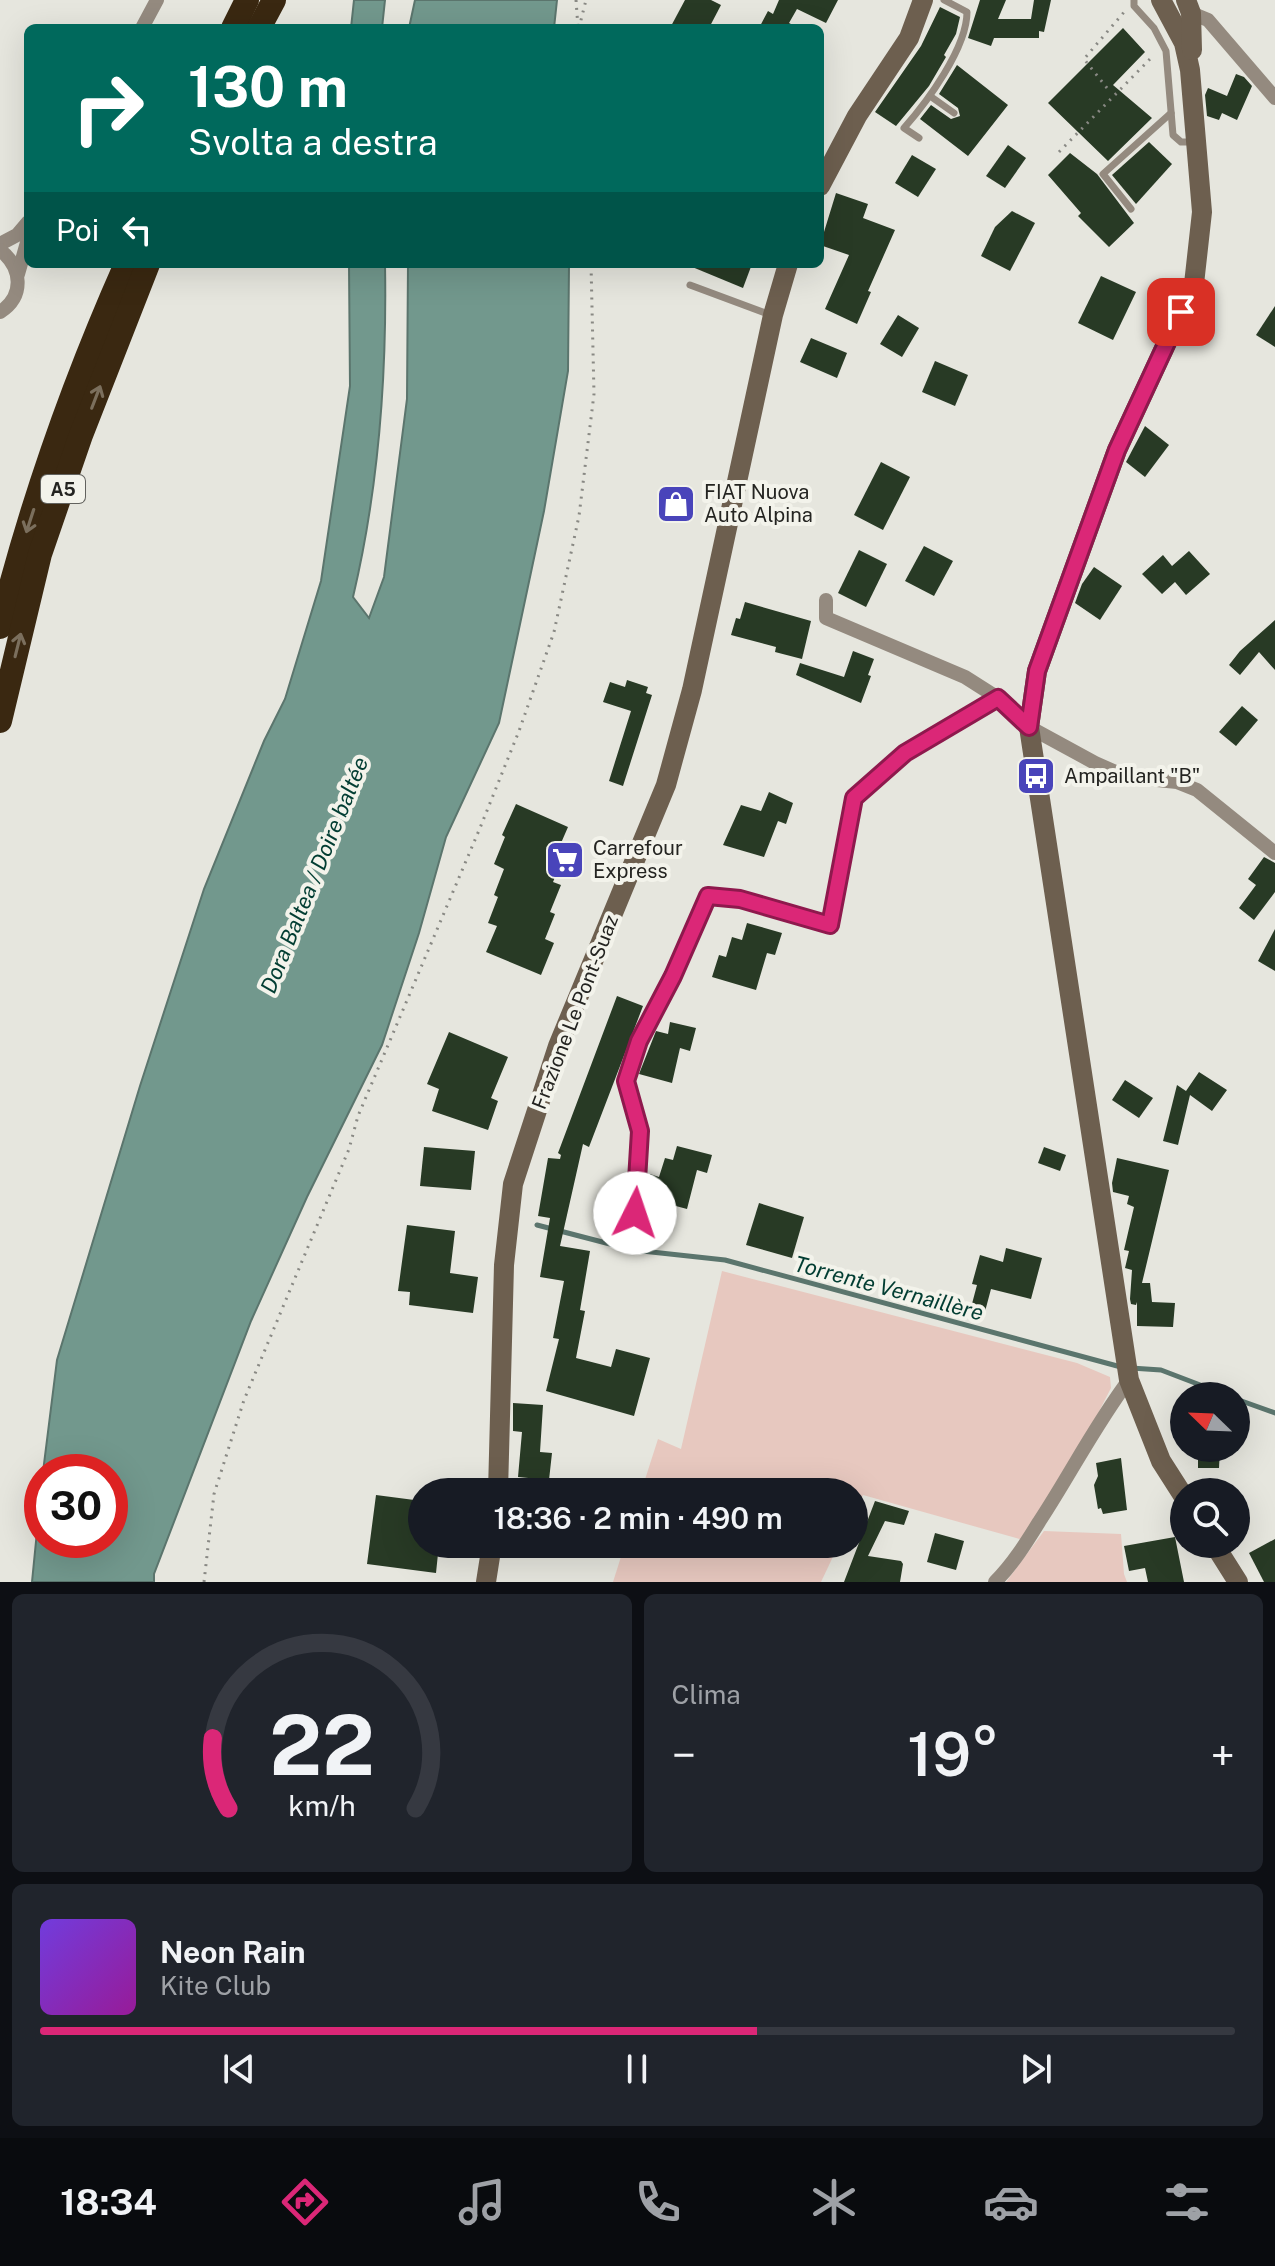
<!DOCTYPE html>
<html lang="it">
<head>
<meta charset="utf-8">
<style>
  :root { --surface:#171b24; --page:#20242c; --text:#f1f3f6; --muted:#9ea1a6; --line:#363941; --accent:#db2777 }
  body { margin:0; font-family:"Public Sans",sans-serif; background:var(--page); color:var(--text); height:100vh; display:flex; flex-direction:column; font-size:30px; white-space:nowrap }
  * { box-sizing:border-box; margin:0 }
  p { font-size:26px; color:var(--muted) }
  .icon { flex:none; width:44px; height:44px; fill:none; stroke:currentColor; stroke-width:2; stroke-linecap:round; stroke-linejoin:round }
  .map { position:relative; height:1582px; overflow:hidden }
  .side { display:flex; flex-direction:column; gap:12px; padding:12px; background:#0d0f14; flex:1 }
  .side>* { flex:none }
  .guide { position:absolute; left:24px; top:24px; width:800px; height:244px; border-radius:12px; box-shadow:0 8px 32px #0002; background:#00695c; color:#fff; overflow:hidden }
  .needle { width:52px; rotate:293deg }
  .controls { position:absolute; left:1170px; top:1382px; display:grid; gap:16px }
  .controls a { display:grid; place-items:center; width:80px; height:80px; border-radius:50%; background:var(--surface); box-shadow:0 8px 32px #0002; font-size:40px }
  .speed { position:absolute; left:24px; top:1454px; display:flex; gap:16px; font-size:40px; font-weight:700; text-align:center }
  .speed>* { display:grid; place-content:center; width:104px; height:104px; border-radius:50%; background:var(--surface); box-shadow:0 8px 32px #0002; line-height:1 }
  .speed .limit { border:12px solid #d22; background:#fff; color:#111 }
  .pin { position:absolute; display:grid; place-items:center; width:68px; height:68px; color:#fff; margin:-34px; border-radius:16px; box-shadow:0 4px 12px #0006 }
  .me { position:absolute; width:88px; margin:-44px; rotate:4deg; stroke-linejoin:round; filter:drop-shadow(0 0 6px #0008) }
  .turn { display:flex; align-items:center; gap:28px; height:168px; padding:0 32px; font-size:36px }
  .turn .icon { width:104px; height:104px; stroke-width:2.5 }
  .turn b { display:block; font-size:56px; line-height:68px }
  .then { display:flex; align-items:center; height:76px; padding:0 32px; background:#0003; gap:16px; font-size:30px }
  .big { font-size:60px; font-weight:600; line-height:1.1 }
  .side .card { flex:1; display:flex; flex-direction:column; justify-content:center; gap:12px; min-width:0; padding:0 28px; border-radius:12px; background:var(--page) }
  .side .dial { align-items:center; gap:0 }
  .dial svg { height:208px; overflow:visible; fill:none; stroke:var(--line); stroke-width:7; stroke-linecap:round; text-anchor:middle }
  .dial text { fill:var(--text); stroke:none }
  .song { display:flex; align-items:center; gap:24px }
  .cover { width:96px; height:96px; border-radius:12px; background:linear-gradient(135deg,hsl(260 70% 55%),hsl(300 70% 35%)) }
  .played { height:8px; border-radius:4px; background:linear-gradient(90deg,var(--accent) 60%,var(--line) 60%) }
  .keys { display:flex; justify-content:space-around; direction:ltr }
  .heat { display:flex; justify-content:space-between; align-items:center; font-size:44px; direction:ltr }
  .side .tiles { flex:1; display:grid; gap:12px; grid-template-columns:1fr 1fr }
  .card:last-child { grid-column:span 2 }
  .trip { position:absolute; left:408px; top:1478px; width:460px; height:80px; border-radius:40px; background:var(--surface); box-shadow:0 8px 32px #0002; font-weight:600; line-height:80px; text-align:center }
  .tabs { display:flex; height:128px; justify-content:space-around; align-items:center; background:#090b0e; color:var(--muted) }
  .tabs .icon { width:56px; height:56px }
  .tabs .current { color:var(--accent) }
  .tabs b { font-size:36px; color:var(--text) }
  .map>svg:first-child { display:block }
</style>
</head>
<body>
<div class="map">
<svg width="1275" height="1582" viewBox="0 0 1275 1582">
  <rect width="100%" height="100%" fill="#e6e6de"/>
  <g fill="#e7c8bf">
    <path d="M 722,1271 L 1077,1363 L 1110,1377 L 1111,1388 L 1072,1464 L 1023,1540 L 863,1495 L 854,1513 L 854,1492 L 641,1492 L 658,1439 L 681,1449 Z"/>
    <path d="M 1044,1531 L 1121,1534 L 1124,1574 L 1127,1582 L 1006,1582 Z"/>
    <path d="M 625,1544 L 839,1544 L 821,1582 L 613,1582 Z"/>
  </g>
  <g fill="#72988d" stroke="#5b756d" stroke-width="2">
    <path d="M 354,0 L 385,0 L 382,28 L 351,28 Z"/>
    <path d="M 415,0 L 557,0 L 554,28 L 409,28 Z"/>
    <path d="M 349,264 L 385,264 C 387,376 379,487 353,597 L 369,618 L 384,577 L 407,399 L 408,264 L 569,264 L 568,371 L 544,511 L 499,723 L 446,837 L 419,933 L 382,1045 L 307,1197 L 251,1321 L 154,1574 L 154,1582 L 32,1582 L 42,1481 L 42,1540 L 110,1540 L 110,1472 L 43,1472 L 57,1360 L 140,1086 L 204,889 L 264,741 L 285,699 L 321,581 L 350,386 Z"/>
  </g>
  <g fill="none" stroke-linecap="round" stroke-linejoin="round">
    <g stroke="#5b756d" stroke-width="5">
      <path d="M 537,1225 L 633,1250 L 725,1260 L 1121,1367"/>
      <path d="M 1131,1368 L 1161,1370 L 1229,1396"/>
      <path d="M 1236,1399 L 1275,1413"/>
    </g>
  </g>
  <g fill="#283a25">
    <path d="M 685,0 L 711,0 L 721,5 L 709,28 L 670,28 Z"/>
    <path d="M 779,0 L 838,0 L 826,23 L 797,9 L 789,23 L 799,28 L 759,28 L 768,11 L 773,14 Z"/>
    <path d="M 980,0 L 1006,0 L 998,19 L 1031,19 L 1034,0 L 1051,0 L 1044,32 L 1039,31 L 1039,38 L 994,38 L 991,46 L 968,38 Z"/>
    <path d="M 940,7 L 960,17 L 956,34 L 944,55 L 946,57 L 929,86 L 896,126 L 875,112 L 921,46 Z"/>
    <path d="M 1123,28 L 1145,52 L 1113,85 L 1152,118 L 1108,161 L 1048,103 Z"/>
    <path d="M 957,65 L 1008,105 L 968,156 L 920,119 L 931,105 L 951,119 L 960,116 L 958,108 L 939,94 Z"/>
    <path d="M 1236,74 L 1244,77 L 1252,86 L 1237,120 L 1222,113 L 1219,120 L 1207,116 L 1205,95 L 1208,88 L 1227,96 Z"/>
    <path d="M 1149,142 L 1172,164 L 1136,204 L 1112,175 Z"/>
    <path d="M 1008,145 L 1026,158 L 1005,188 L 986,176 Z"/>
    <path d="M 1070,153 L 1097,174 L 1134,223 L 1109,247 L 1078,216 L 1081,213 L 1048,175 Z"/>
    <path d="M 912,155 L 936,169 L 918,197 L 895,183 Z"/>
    <path d="M 836,193 L 868,204 L 863,218 L 895,230 L 868,291 L 871,292 L 857,324 L 825,309 L 849,255 L 820,245 Z"/>
    <path d="M 1012,211 L 1035,223 L 1010,271 L 981,256 L 995,227 Z"/>
    <path d="M 685,264 L 752,264 L 743,288 Z"/>
    <path d="M 1101,276 L 1136,292 L 1113,340 L 1078,323 Z"/>
    <path d="M 1275,306 L 1275,347 L 1256,335 Z"/>
    <path d="M 898,315 L 919,328 L 902,357 L 880,344 Z"/>
    <path d="M 811,338 L 847,353 L 837,378 L 800,362 Z"/>
    <path d="M 935,361 L 968,375 L 955,406 L 922,392 Z"/>
    <path d="M 1145,426 L 1169,445 L 1145,477 L 1126,462 Z"/>
    <path d="M 881,462 L 910,477 L 883,530 L 854,515 Z"/>
    <path d="M 924,546 L 953,561 L 934,596 L 905,581 Z"/>
    <path d="M 859,550 L 887,564 L 866,607 L 838,593 Z"/>
    <path d="M 1189,551 L 1210,574 L 1186,595 L 1175,582 L 1162,594 L 1142,574 L 1163,555 L 1172,566 Z"/>
    <path d="M 1094,567 L 1122,586 L 1100,620 L 1075,603 L 1082,584 Z"/>
    <path d="M 745,602 L 811,621 L 802,659 L 775,652 L 776,647 L 731,635 L 736,618 L 740,619 Z"/>
    <path d="M 1275,620 L 1275,670 L 1259,652 L 1240,675 L 1229,665 L 1240,651 Z"/>
    <path d="M 853,651 L 874,659 L 868,675 L 871,676 L 861,703 L 796,675 L 800,663 L 844,677 Z"/>
    <path d="M 627,680 L 648,687 L 646,693 L 652,695 L 623,786 L 609,781 L 631,711 L 603,702 L 610,682 L 625,687 Z"/>
    <path d="M 1242,706 L 1258,720 L 1236,746 L 1219,732 Z"/>
    <path d="M 769,792 L 793,803 L 786,824 L 778,821 L 764,857 L 723,845 L 741,805 L 761,811 Z"/>
    <path d="M 516,804 L 568,827 L 558,850 L 565,853 L 553,882 L 561,885 L 550,912 L 555,914 L 545,939 L 554,943 L 541,975 L 486,952 L 497,926 L 488,923 L 498,897 L 494,895 L 504,869 L 494,864 L 505,837 L 502,835 Z"/>
    <path d="M 1264,857 L 1275,863 L 1275,892 L 1254,920 L 1239,908 L 1256,885 L 1248,879 Z"/>
    <path d="M 747,923 L 782,933 L 775,955 L 767,953 L 756,990 L 712,977 L 719,955 L 726,957 L 732,937 L 742,940 Z"/>
    <path d="M 1275,929 L 1275,971 L 1258,961 Z"/>
    <path d="M 617,996 L 643,1006 L 589,1147 L 583,1144 L 560,1246 L 590,1251 L 580,1310 L 585,1311 L 576,1358 L 611,1367 L 616,1349 L 650,1358 L 634,1416 L 546,1391 L 559,1339 L 553,1338 L 564,1281 L 540,1277 L 550,1218 L 538,1216 L 548,1158 L 560,1159 L 561,1155 L 558,1153 Z"/>
    <path d="M 670,1022 L 696,1028 L 690,1051 L 680,1048 L 672,1083 L 639,1074 L 656,1031 L 668,1034 Z"/>
    <path d="M 449,1032 L 508,1057 L 491,1098 L 498,1101 L 488,1130 L 432,1111 L 439,1089 L 427,1084 Z"/>
    <path d="M 1199,1072 L 1227,1090 L 1212,1111 L 1190,1095 L 1178,1145 L 1163,1141 L 1177,1085 L 1186,1091 Z"/>
    <path d="M 1125,1080 L 1153,1098 L 1139,1118 L 1112,1100 Z"/>
    <path d="M 677,1146 L 712,1155 L 707,1173 L 697,1170 L 687,1209 L 646,1198 L 650,1174 L 659,1177 L 665,1158 L 673,1160 Z"/>
    <path d="M 424,1147 L 475,1151 L 471,1190 L 420,1186 Z"/>
    <path d="M 1044,1147 L 1066,1155 L 1060,1171 L 1038,1163 Z"/>
    <path d="M 1117,1158 L 1169,1170 L 1142,1283 L 1150,1283 L 1152,1302 L 1175,1303 L 1173,1327 L 1137,1326 L 1137,1302 L 1136,1305 L 1131,1304 L 1130,1299 L 1132,1270 L 1125,1268 L 1129,1251 L 1124,1250 L 1134,1207 L 1127,1204 L 1129,1196 L 1113,1192 L 1112,1183 Z"/>
    <path d="M 759,1203 L 804,1217 L 792,1258 L 746,1245 Z"/>
    <path d="M 407,1225 L 455,1231 L 450,1273 L 478,1277 L 473,1313 L 409,1305 L 410,1292 L 398,1291 Z"/>
    <path d="M 1006,1248 L 1042,1258 L 1031,1299 L 991,1289 L 983,1319 L 969,1315 L 977,1285 L 972,1284 L 980,1255 L 1003,1262 Z"/>
    <path d="M 513,1403 L 543,1405 L 540,1452 L 552,1453 L 549,1480 L 518,1477 L 522,1432 L 513,1431 Z"/>
    <path d="M 1198,1448 L 1220,1448 L 1219,1468 L 1198,1468 Z"/>
    <path d="M 1121,1458 L 1127,1510 L 1103,1514 L 1101,1508 L 1098,1509 L 1094,1485 L 1098,1476 L 1096,1463 Z"/>
    <path d="M 376,1495 L 422,1501 L 422,1544 L 439,1544 L 436,1573 L 367,1564 Z"/>
    <path d="M 875,1501 L 909,1511 L 904,1525 L 885,1521 L 868,1556 L 901,1561 L 903,1564 L 900,1582 L 844,1582 Z"/>
    <path d="M 935,1533 L 964,1541 L 956,1570 L 927,1562 Z"/>
    <path d="M 1175,1537 L 1184,1582 L 1148,1582 L 1145,1568 L 1129,1571 L 1124,1546 Z"/>
    <path d="M 1275,1539 L 1275,1582 L 1264,1582 L 1249,1553 Z"/>
  </g>
  <g fill="none" stroke-linecap="round" stroke-linejoin="round">
    <g stroke="#898984" stroke-width="3" stroke-dasharray="2 6" stroke-linecap="butt">
      <path d="M 576,0 L 578,28"/>
      <path d="M 579,28 L 586,0"/>
      <path d="M 1107,88 L 1084,59 L 1125,11"/>
      <path d="M 1059,152 L 1152,57"/>
      <path d="M 204,1582 L 214,1494 L 244,1400 L 349,1149 L 358,1116 L 480,828 L 519,731 L 554,632 L 579,516 L 594,394 L 591,264"/>
    </g>
    <g stroke="#948a7f" stroke-width="7">
      <path d="M 1134,0 L 1134,6 L 1154,28 L 1166,51 L 1173,135 L 1181,142 L 1194,142"/>
      <path d="M 930,96 L 954,113"/>
      <path d="M 919,138 L 904,128 C 927,102 967,48 967,12 L 944,0"/>
      <path d="M 1131,209 L 1103,174 L 1171,113"/>
      <path d="M 690,285 L 771,315"/>
    </g>
    <g stroke="#948a7f" stroke-width="14">
      <path d="M 1191,13 L 1208,20 L 1275,98"/>
      <path d="M 142,28 L 157,0"/>
      <path d="M 0,244 L 17,235 L 28,222"/>
      <path d="M 0,250 C 22,267 25,296 0,312"/>
      <path d="M 18,274 L 28,239"/>
      <path d="M 826,600 L 826,618 L 965,677 L 998,698 L 1029,727 L 1095,763 L 1127,777 L 1177,782 L 1197,790 L 1275,853"/>
      <path d="M 635,1213 L 640,1131 L 626,1081 L 639,1041 L 673,976 L 708,896 L 740,899 L 830,925 L 854,798 L 905,753 L 998,698"/>
      <path d="M 995,1582 C 1013,1564 1026,1543 1039,1522 C 1070,1475 1095,1425 1129,1380"/>
    </g>
    <g stroke="#6d5f4f" stroke-width="20">
      <path d="M 1161,0 L 1184,43 L 1190,70 L 1202,212 L 1194,284 L 1117,450 L 1037,671 L 1029,727 L 1129,1380 L 1161,1461 L 1184,1497"/>
      <path d="M 1186,0 L 1191,13 L 1192,50"/>
      <path d="M 820,186 L 857,116 L 909,38 L 923,0"/>
      <path d="M 498,1492 L 504,1265 L 513,1184 L 558,1046 L 666,785 L 692,690 L 773,315 L 788,264"/>
      <path d="M 1214,1544 L 1238,1582"/>
      <path d="M 486,1582 L 492,1544"/>
    </g>
    <g stroke="#3a2811" stroke-width="24">
      <path d="M 233,28 L 247,0"/>
      <path d="M 259,28 L 274,0"/>
      <path d="M 0,627 C 31,503 74,381 126,264"/>
      <path d="M 0,721 L 40,554 L 81,435 L 148,264"/>
    </g>
  </g>
  <defs><path id="oneway-shaft" d="M-6 0H5M1.5-3L5.5 0L1.5 3" fill="none" stroke-width="1.6" stroke-linecap="round" stroke-linejoin="round" transform="scale(2)"/></defs>
  <g stroke="#7b6f5d">
    <use href="#oneway-shaft" transform="translate(96 397) rotate(-69)"/>
    <use href="#oneway-shaft" transform="translate(30 521) rotate(108)"/>
    <use href="#oneway-shaft" transform="translate(18 645) rotate(-76)"/>
  </g>
  <g fill="none" stroke-linecap="round" stroke-linejoin="round">
    <defs>
      <path id="route" d="M 635,1213 L 640,1131 L 626,1081 L 639,1041 L 673,976 L 708,896 L 740,899 L 830,925 L 854,798 L 905,753 L 998,698 L 1029,727 L 1037,671 L 1117,450 L 1181,312"/>
    </defs>
    <use href="#route" stroke="#8e194d" stroke-width="20"/>
    <use href="#route" stroke="#db2777" stroke-width="14"/>
  </g>
  <defs>
    <symbol id="shop-square" viewBox="-11 -11 22 22"><rect x="-9" y="-9" width="18" height="18" rx="4" fill="#4944ba" stroke="#f3f3eb"/><path d="M-5-2.5h2.3a2.7 3.5 0 0 1 5.4 0H5L5.5 6h-11ZM-1.5-2.5h3a1.5 2.3 0 0 0-3 0Z" fill="#fff"/></symbol>
    <symbol id="bus-square" viewBox="-11 -11 22 22"><rect x="-9" y="-9" width="18" height="18" rx="4" fill="#4944ba" stroke="#f3f3eb"/><path d="M-5-6H5V4H4V6H2V4H-2V6H-4V4H-5ZM-3.5-4V0h7V-4ZM-3.5 1.2v1.5H-2V1.2ZM2 1.2v1.5H3.5V1.2Z" fill="#fff"/></symbol>
    <symbol id="supermarket-square" viewBox="-11 -11 22 22"><rect x="-9" y="-9" width="18" height="18" rx="4" fill="#4944ba" stroke="#f3f3eb"/><path d="M-6-5.5h2.5l.6 2H6L4.5 2H-2.5L-4.4-4H-6ZM-1.5 3.2a1.3 1.3 0 1 0 .1 0ZM3 3.2a1.3 1.3 0 1 0 .1 0Z" fill="#fff"/></symbol>
  </defs>
  <g fill-rule="evenodd">
    <use href="#shop-square" x="654" y="482" width="44" height="44"/>
    <use href="#bus-square" x="1014" y="754" width="44" height="44"/>
    <use href="#supermarket-square" x="543" y="838" width="44" height="44"/>
  </g>
  <g text-anchor="middle" dominant-baseline="central" stroke-width="8" stroke-linejoin="round" paint-order="stroke">
    <rect fill="#f3f3eb" stroke="#62625e" stroke-width="2" x="41" y="475" width="44" height="28" rx="6"/>
    <g font-size="18" font-weight="bold" fill="#242421">
      <text x="63" y="489">A5</text>
    </g>
    <g font-size="20" fill="#242421" stroke="#f3f3eb" text-anchor="start">
      <text x="704" y="492">FIAT Nuova<tspan x="704" dy="23">Auto Alpina</tspan></text>
      <text x="1064" y="776">Ampaillant "B"</text>
      <text x="593" y="848">Carrefour<tspan x="593" dy="23">Express</tspan></text>
    </g>
    <g font-size="20" fill="#242421" stroke="#f3f3eb">
      <text transform="translate(575 1012) rotate(-69)">Frazione Le Pont-Suaz</text>
    </g>
    <g font-size="22" font-style="italic" fill="#023d32" stroke="#f3f3eb">
      <text transform="translate(314 875) rotate(-68)">Dora Baltea / Doire baltée</text>
      <text transform="translate(889 1288) rotate(15)">Torrente Vernaillère</text>
    </g>
  </g>
</svg>
<div class="controls">
<a><svg class="needle" viewBox="-14 -14 28 28"><path d="M0-13l5 13h-10z" fill="#e53935"/><path d="M0 13l5-13h-10z" fill="#9ea1a6"/></svg></a>
<a><svg class="icon" aria-label="search" viewBox="0 0 24 24"><circle cx="10" cy="10" r="6"/><path d="M15 15l6 6"/></svg></a>
</div>
<div class="speed"><div class="limit">30</div></div>
<div class="pin" style="left:1181px;top:312px;background:#d93025"><svg class="icon" aria-label="arrive" viewBox="0 0 24 24"><path d="M6 21V4h12l-3 4 3 4H6"/></svg></div>
<svg class="me" style="left:635px;top:1213px" viewBox="-20 -20 40 40"><circle r="19" fill="#fff"/><path d="M0-13L10 11 0 6-10 11z" fill="#db2777"/></svg>
<div class="trip">18:36 · 2 min · 490 m</div>
<div class="guide">
<div class="turn"><svg class="icon" aria-label="right" viewBox="0 0 24 24"><path d="M7 20v-9h11M14 6l5 5-5 5"/></svg><div><b>130 m</b>Svolta a destra</div></div>
<div class="then">Poi<svg class="icon" aria-label="left" viewBox="0 0 24 24"><path d="M17 20v-9H6M10 6l-5 5 5 5"/></svg></div>
</div>
</div>
<section class="side">
<div class="tiles">
<div class="card dial"><svg viewBox="0 0 100 80">
<path d="M14 69A42 42 0 1 1 86 69"/>
<path d="M14 69A42 42 0 0 1 8 42" stroke="#db2777"/>
<text x="50" y="56" font-size="32" font-weight="700">22</text>
<text x="50" y="72" font-size="11">km/h</text>
</svg></div>
<div class="card"><p>Clima</p>
<div class="heat"><a>−</a><b class="big">19°</b><a>+</a></div>
</div>
<div class="card">
<div class="song"><i class="cover"></i><div><b>Neon Rain</b><p>Kite Club</p></div></div>
<div class="played"></div>
<div class="keys"><svg class="icon" aria-label="previous" viewBox="0 0 24 24"><path d="M18 5L8 12l10 7zM5 5v14"/></svg><svg class="icon" aria-label="pause" viewBox="0 0 24 24"><path d="M8 5v14M16 5v14"/></svg><svg class="icon" aria-label="next" viewBox="0 0 24 24"><path d="M6 5l10 7-10 7zM19 5v14"/></svg></div>
</div>
</div>
</section>
<nav class="tabs">
<b>18:34</b>
<svg class="icon current" aria-label="directions" viewBox="0 0 24 24"><path d="M12 3l9 9-9 9-9-9zM9 14v-3h6M13 9l2 2-2 2"/></svg>
<svg class="icon" aria-label="music" viewBox="0 0 24 24"><path d="M9 18V5l10-2v13"/><circle cx="6" cy="18" r="3"/><circle cx="16" cy="16" r="3"/></svg>
<svg class="icon" aria-label="phone" viewBox="0 0 24 24"><path d="M5 4h4l2 5-3 2q2 4 5 5l2-3 5 2v4C11 20 4 13 5 4z"/></svg>
<svg class="icon" aria-label="climate" viewBox="0 0 24 24"><path d="M12 3v18M4 7l16 10M4 17L20 7"/></svg>
<svg class="icon" aria-label="car" viewBox="0 0 24 24"><path d="M5 17H2v-5l4-1 3-4h7l3 4 3 1v5h-3M9 17h6M6 11h13"/><circle cx="7" cy="17" r="2"/><circle cx="17" cy="17" r="2"/></svg>
<svg class="icon" aria-label="filters" viewBox="0 0 24 24"><path d="M4 7h16M4 17h16"/><circle cx="9" cy="7" r="2"/><circle cx="15" cy="17" r="2"/></svg>
</nav>
</body>
</html>
